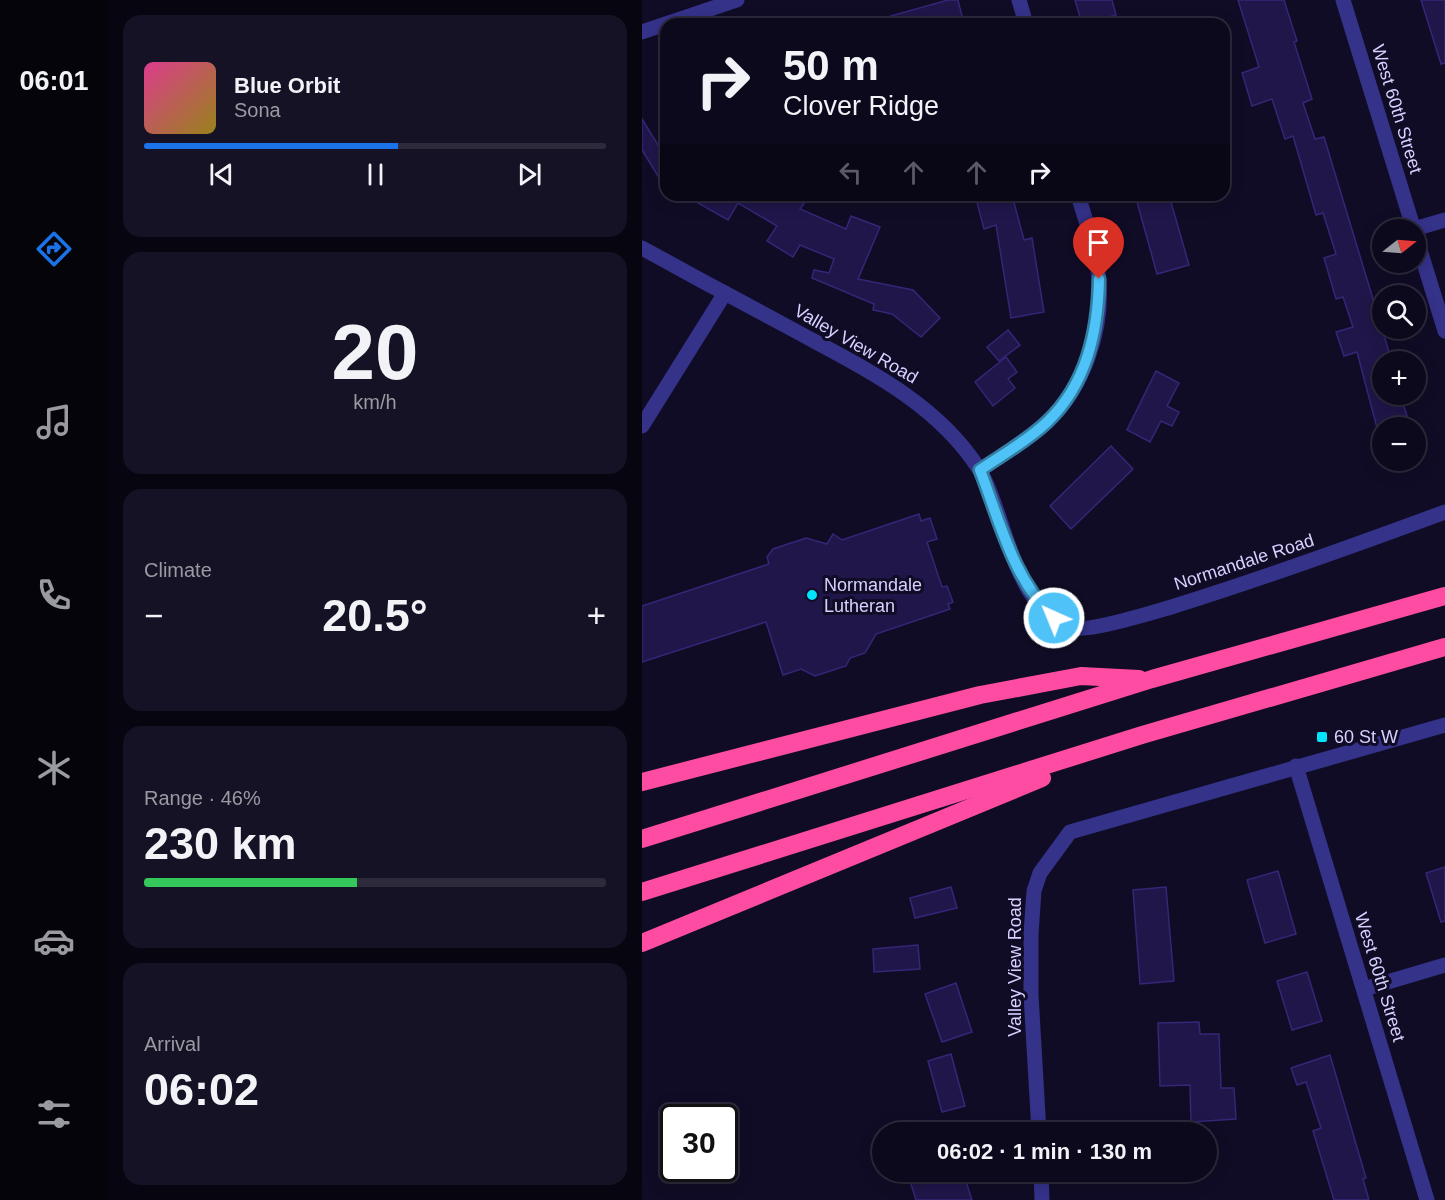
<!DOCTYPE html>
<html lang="en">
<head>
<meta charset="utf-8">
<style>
  :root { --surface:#0c091c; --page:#151225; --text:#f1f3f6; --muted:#9a9aa3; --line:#2c2a3b; --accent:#1a73e8 }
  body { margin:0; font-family:Arial,sans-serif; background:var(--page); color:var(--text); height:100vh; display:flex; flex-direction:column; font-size:22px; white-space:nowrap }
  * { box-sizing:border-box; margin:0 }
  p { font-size:20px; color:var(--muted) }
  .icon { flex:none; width:33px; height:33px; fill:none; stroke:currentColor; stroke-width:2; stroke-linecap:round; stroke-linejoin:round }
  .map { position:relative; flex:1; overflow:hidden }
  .sheet { display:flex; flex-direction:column; gap:15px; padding:15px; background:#07050f; width:534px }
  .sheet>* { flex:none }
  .banner { position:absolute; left:18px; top:18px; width:570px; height:183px; border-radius:18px; box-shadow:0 3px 15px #0003,0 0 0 2px var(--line); background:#0c091c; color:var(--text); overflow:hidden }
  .needle { width:39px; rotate:73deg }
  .tools { position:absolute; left:730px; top:219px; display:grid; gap:12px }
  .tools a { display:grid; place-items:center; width:54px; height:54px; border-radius:50%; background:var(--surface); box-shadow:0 3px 15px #0003,0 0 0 2px var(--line); font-size:30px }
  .speed { position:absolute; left:18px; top:1104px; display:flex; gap:12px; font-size:30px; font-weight:700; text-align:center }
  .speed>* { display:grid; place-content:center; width:78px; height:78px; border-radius:50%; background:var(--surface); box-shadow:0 3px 15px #0003,0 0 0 2px var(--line); line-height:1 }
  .speed .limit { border:3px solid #111; border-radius:9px; background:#fff; color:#111 }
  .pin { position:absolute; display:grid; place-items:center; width:51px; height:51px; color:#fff; margin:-62px -26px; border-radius:50% 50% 50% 0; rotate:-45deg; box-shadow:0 0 6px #0007 }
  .pin .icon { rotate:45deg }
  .me { position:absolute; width:66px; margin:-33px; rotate:316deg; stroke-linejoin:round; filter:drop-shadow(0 0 4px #0008) }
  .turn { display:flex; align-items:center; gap:21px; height:126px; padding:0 24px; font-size:27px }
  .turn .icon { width:78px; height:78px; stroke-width:2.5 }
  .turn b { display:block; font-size:42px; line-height:51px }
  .lanes { display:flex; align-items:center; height:57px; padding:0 24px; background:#0003; justify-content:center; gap:30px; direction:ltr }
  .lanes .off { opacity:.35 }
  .big { font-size:45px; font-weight:700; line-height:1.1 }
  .sheet .card { flex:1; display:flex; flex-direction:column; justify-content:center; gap:9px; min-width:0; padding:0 21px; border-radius:18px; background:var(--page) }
  .sheet .dial { align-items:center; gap:0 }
  .dial b { font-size:78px; line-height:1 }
  .song { display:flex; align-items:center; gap:18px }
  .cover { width:72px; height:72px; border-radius:9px; background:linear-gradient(135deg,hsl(330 70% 55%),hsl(50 70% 35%)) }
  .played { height:6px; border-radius:3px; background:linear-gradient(90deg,var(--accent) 55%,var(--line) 55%) }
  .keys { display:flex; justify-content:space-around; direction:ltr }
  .heat { display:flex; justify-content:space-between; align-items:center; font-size:33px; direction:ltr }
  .charge { height:9px; border-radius:4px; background:linear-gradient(90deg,#34c759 46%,var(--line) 0) }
  .trip { position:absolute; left:230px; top:1122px; width:345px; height:60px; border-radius:30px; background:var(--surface); box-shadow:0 3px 15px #0003,0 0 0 2px var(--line); font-weight:700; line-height:60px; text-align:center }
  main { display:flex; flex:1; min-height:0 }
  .tab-bar { display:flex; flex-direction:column; width:108px; justify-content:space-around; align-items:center; background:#05040b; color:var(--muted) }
  .tab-bar .icon { width:42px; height:42px }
  .tab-bar .active { color:var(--accent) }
  .tab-bar b { font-size:27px; color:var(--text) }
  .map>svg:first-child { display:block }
</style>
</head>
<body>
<main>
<nav class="tab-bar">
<b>06:01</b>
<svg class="icon active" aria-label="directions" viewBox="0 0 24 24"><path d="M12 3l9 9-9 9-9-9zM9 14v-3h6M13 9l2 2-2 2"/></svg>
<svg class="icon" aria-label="music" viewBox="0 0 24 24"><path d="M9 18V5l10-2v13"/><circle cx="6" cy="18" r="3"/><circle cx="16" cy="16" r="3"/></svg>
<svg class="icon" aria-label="phone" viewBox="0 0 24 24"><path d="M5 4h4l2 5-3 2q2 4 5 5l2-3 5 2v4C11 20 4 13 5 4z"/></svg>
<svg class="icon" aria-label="climate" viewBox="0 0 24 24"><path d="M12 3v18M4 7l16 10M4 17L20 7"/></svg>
<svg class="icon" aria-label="car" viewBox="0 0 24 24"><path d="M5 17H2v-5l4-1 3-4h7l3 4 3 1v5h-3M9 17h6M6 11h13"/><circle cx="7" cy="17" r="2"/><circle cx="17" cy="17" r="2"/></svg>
<svg class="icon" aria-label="filters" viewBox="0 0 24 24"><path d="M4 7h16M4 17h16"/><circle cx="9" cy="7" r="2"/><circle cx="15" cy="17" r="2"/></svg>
</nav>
<section class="sheet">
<div class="card">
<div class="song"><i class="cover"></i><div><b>Blue Orbit</b><p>Sona</p></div></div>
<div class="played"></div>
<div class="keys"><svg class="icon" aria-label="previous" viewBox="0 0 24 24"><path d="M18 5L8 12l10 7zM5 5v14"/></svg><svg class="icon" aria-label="pause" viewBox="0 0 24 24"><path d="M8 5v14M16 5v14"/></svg><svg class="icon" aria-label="next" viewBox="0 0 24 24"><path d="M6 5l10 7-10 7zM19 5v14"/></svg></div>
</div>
<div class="card dial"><b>20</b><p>km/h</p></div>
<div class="card"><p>Climate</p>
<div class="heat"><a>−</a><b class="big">20.5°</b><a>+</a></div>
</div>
<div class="card"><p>Range · 46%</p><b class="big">230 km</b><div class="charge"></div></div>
<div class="card"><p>Arrival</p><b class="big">06:02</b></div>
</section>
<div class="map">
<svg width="803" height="1200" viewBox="0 0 803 1200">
  <rect width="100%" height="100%" fill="#100c26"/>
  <g fill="#201649" stroke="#352677" stroke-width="1.5">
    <path d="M 306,0 L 316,0 L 322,24 L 238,24 L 238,19 Z"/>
    <path d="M 433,0 L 470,0 L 474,15 L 440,24 Z"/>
    <path d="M 596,0 L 642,0 L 655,41 L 652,42 L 670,99 L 661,103 L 673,139 L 682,137 L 750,362 L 741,362 L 741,394 L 758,394 L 769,428 L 735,428 L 715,352 L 702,356 L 694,332 L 711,327 L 701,297 L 694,299 L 682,258 L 694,254 L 681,213 L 674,215 L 651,136 L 643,139 L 630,99 L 610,106 L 600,73 L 617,67 Z"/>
    <path d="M 779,0 L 803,0 L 803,63 L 799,64 Z"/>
    <path d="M 0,119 L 24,158 L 24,189 L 0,150 Z"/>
    <path d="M 42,195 L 152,195 L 163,202 L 158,209 L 204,229 L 209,216 L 238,227 L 216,279 L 271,290 L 298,318 L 279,337 L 250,314 L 231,310 L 232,304 L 170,278 L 172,270 L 187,273 L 192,259 L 158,245 L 151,257 L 125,241 L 135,226 L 96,203 L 86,220 Z"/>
    <path d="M 333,195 L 370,195 L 382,240 L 390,238 L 402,312 L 369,318 L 354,225 L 342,229 Z"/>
    <path d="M 520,195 L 527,195 L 547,265 L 515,274 L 495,202 Z"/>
    <path d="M 366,330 L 378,345 L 357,361 L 345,347 Z"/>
    <path d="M 364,357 L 375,372 L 366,379 L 373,388 L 351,406 L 333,382 Z"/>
    <path d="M 514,371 L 537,383 L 525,406 L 537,412 L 530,426 L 519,421 L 508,442 L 485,430 Z"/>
    <path d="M 469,446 L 491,469 L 429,529 L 408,506 Z"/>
    <path d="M 277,514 L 279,521 L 288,518 L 295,539 L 285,542 L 300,587 L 305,586 L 311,602 L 306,604 L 308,609 L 234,634 L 223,653 L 208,658 L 204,666 L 173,676 L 159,669 L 141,675 L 124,622 L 0,662 L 0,606 L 127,564 L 125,557 L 131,549 L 164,538 L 185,544 L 191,534 L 200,540 Z"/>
    <path d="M 803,867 L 803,921 L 799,922 L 784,873 Z"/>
    <path d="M 636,871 L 654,934 L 623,943 L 605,880 Z"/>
    <path d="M 309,887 L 315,908 L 273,918 L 268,898 Z"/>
    <path d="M 524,887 L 532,981 L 498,984 L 491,890 Z"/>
    <path d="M 276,945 L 278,969 L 232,972 L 231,949 Z"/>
    <path d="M 665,972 L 680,1021 L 650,1030 L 635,981 Z"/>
    <path d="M 314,983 L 330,1032 L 300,1042 L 283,994 Z"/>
    <path d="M 557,1022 L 558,1034 L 577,1034 L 579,1088 L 592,1088 L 594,1119 L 549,1122 L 548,1085 L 518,1086 L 516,1023 Z"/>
    <path d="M 309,1054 L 323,1106 L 300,1112 L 286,1061 Z"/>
    <path d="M 688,1055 L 724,1178 L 721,1179 L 727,1200 L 692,1200 L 671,1131 L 679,1128 L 664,1082 L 655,1085 L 649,1068 Z"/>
    <path d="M 298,1172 L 321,1172 L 330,1200 L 274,1200 L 268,1181 Z"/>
  </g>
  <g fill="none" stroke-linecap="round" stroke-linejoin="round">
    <g stroke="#35328a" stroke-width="15">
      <path d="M 377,0 L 384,24"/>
      <path d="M 701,0 L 772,230"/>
      <path d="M 0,32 L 95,0"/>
      <path d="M 772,229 L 803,220"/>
      <path d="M 774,237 L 803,331"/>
      <path d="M 0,248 C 49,275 99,302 148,328 C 217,366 293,400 337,469 C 364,513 372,617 435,628 C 450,631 509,613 526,608 C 620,579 711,546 803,512"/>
      <path d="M 0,426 L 83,293"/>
      <path d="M 338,470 C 360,455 385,441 405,422 C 442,387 461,330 457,280 C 455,251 444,222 436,195"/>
      <path d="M 654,766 L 785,1200"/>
      <path d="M 722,989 L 803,965"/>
    </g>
    <g stroke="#35328a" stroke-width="15">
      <path d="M 397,1132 L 389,995 L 389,934 L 392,891 L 398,873 L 428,832 L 803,725"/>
      <path d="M 399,1172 L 400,1200"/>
    </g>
    <g stroke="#ff4ca3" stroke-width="18">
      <path d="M 0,782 L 338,695 L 439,676 L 497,679"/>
      <path d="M 0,839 L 510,679 L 803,596"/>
      <path d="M 0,892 L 500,735 L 803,647"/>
      <path d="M 0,943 L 400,778"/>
    </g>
  </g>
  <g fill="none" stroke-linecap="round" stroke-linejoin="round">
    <defs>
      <path id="route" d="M 412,618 C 371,579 358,522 338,470 C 360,455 385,441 405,422 C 445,384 456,331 457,279"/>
    </defs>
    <use href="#route" stroke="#337fa1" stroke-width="15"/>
    <use href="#route" stroke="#4fc3f7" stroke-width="10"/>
  </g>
  <g fill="#00e5fc" stroke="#100c26" stroke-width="2">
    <circle cx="170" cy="595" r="6"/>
    <rect x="674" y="731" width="12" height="12" rx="3"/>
  </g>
  <g text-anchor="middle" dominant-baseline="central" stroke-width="6" stroke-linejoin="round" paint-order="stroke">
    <g font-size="18" fill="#d6d1ff" stroke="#100c26">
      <text transform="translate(755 109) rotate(73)">West 60th Street</text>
      <text transform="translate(214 344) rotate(30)">Valley View Road</text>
      <text transform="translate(602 562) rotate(-18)">Normandale Road</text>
      <text transform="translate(373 967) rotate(-90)">Valley View Road</text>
      <text transform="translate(738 977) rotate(73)">West 60th Street</text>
    </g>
    <g font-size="18" fill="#d6d1ff" stroke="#100c26" text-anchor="start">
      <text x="182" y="585">Normandale<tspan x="182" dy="21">Lutheran</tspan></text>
      <text x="692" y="737">60 St W</text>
    </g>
  </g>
</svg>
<div class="tools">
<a><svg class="needle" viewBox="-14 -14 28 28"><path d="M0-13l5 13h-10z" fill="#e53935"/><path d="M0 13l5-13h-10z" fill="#9a9aa3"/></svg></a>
<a><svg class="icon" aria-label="search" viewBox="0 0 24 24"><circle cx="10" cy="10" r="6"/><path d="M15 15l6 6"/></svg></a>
<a>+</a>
<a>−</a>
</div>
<div class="speed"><div class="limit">30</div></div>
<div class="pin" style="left:457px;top:279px;background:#d93025"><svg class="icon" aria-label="arrive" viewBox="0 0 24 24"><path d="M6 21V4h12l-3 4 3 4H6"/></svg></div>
<svg class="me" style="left:412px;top:618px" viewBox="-20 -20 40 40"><circle r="17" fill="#4fc3f7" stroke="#fff" stroke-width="3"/><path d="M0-11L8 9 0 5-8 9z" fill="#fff"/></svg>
<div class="trip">06:02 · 1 min · 130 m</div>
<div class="banner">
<div class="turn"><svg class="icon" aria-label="right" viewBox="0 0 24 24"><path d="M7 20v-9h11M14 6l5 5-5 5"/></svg><div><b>50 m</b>Clover Ridge</div></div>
<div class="lanes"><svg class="icon off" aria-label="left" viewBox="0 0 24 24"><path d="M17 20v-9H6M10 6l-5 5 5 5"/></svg><svg class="icon off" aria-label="ahead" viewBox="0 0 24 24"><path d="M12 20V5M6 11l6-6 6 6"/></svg><svg class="icon off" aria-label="ahead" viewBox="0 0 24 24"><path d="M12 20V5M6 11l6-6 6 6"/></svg><svg class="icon" aria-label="right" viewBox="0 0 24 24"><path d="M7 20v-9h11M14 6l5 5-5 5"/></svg></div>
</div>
</div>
</main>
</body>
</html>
